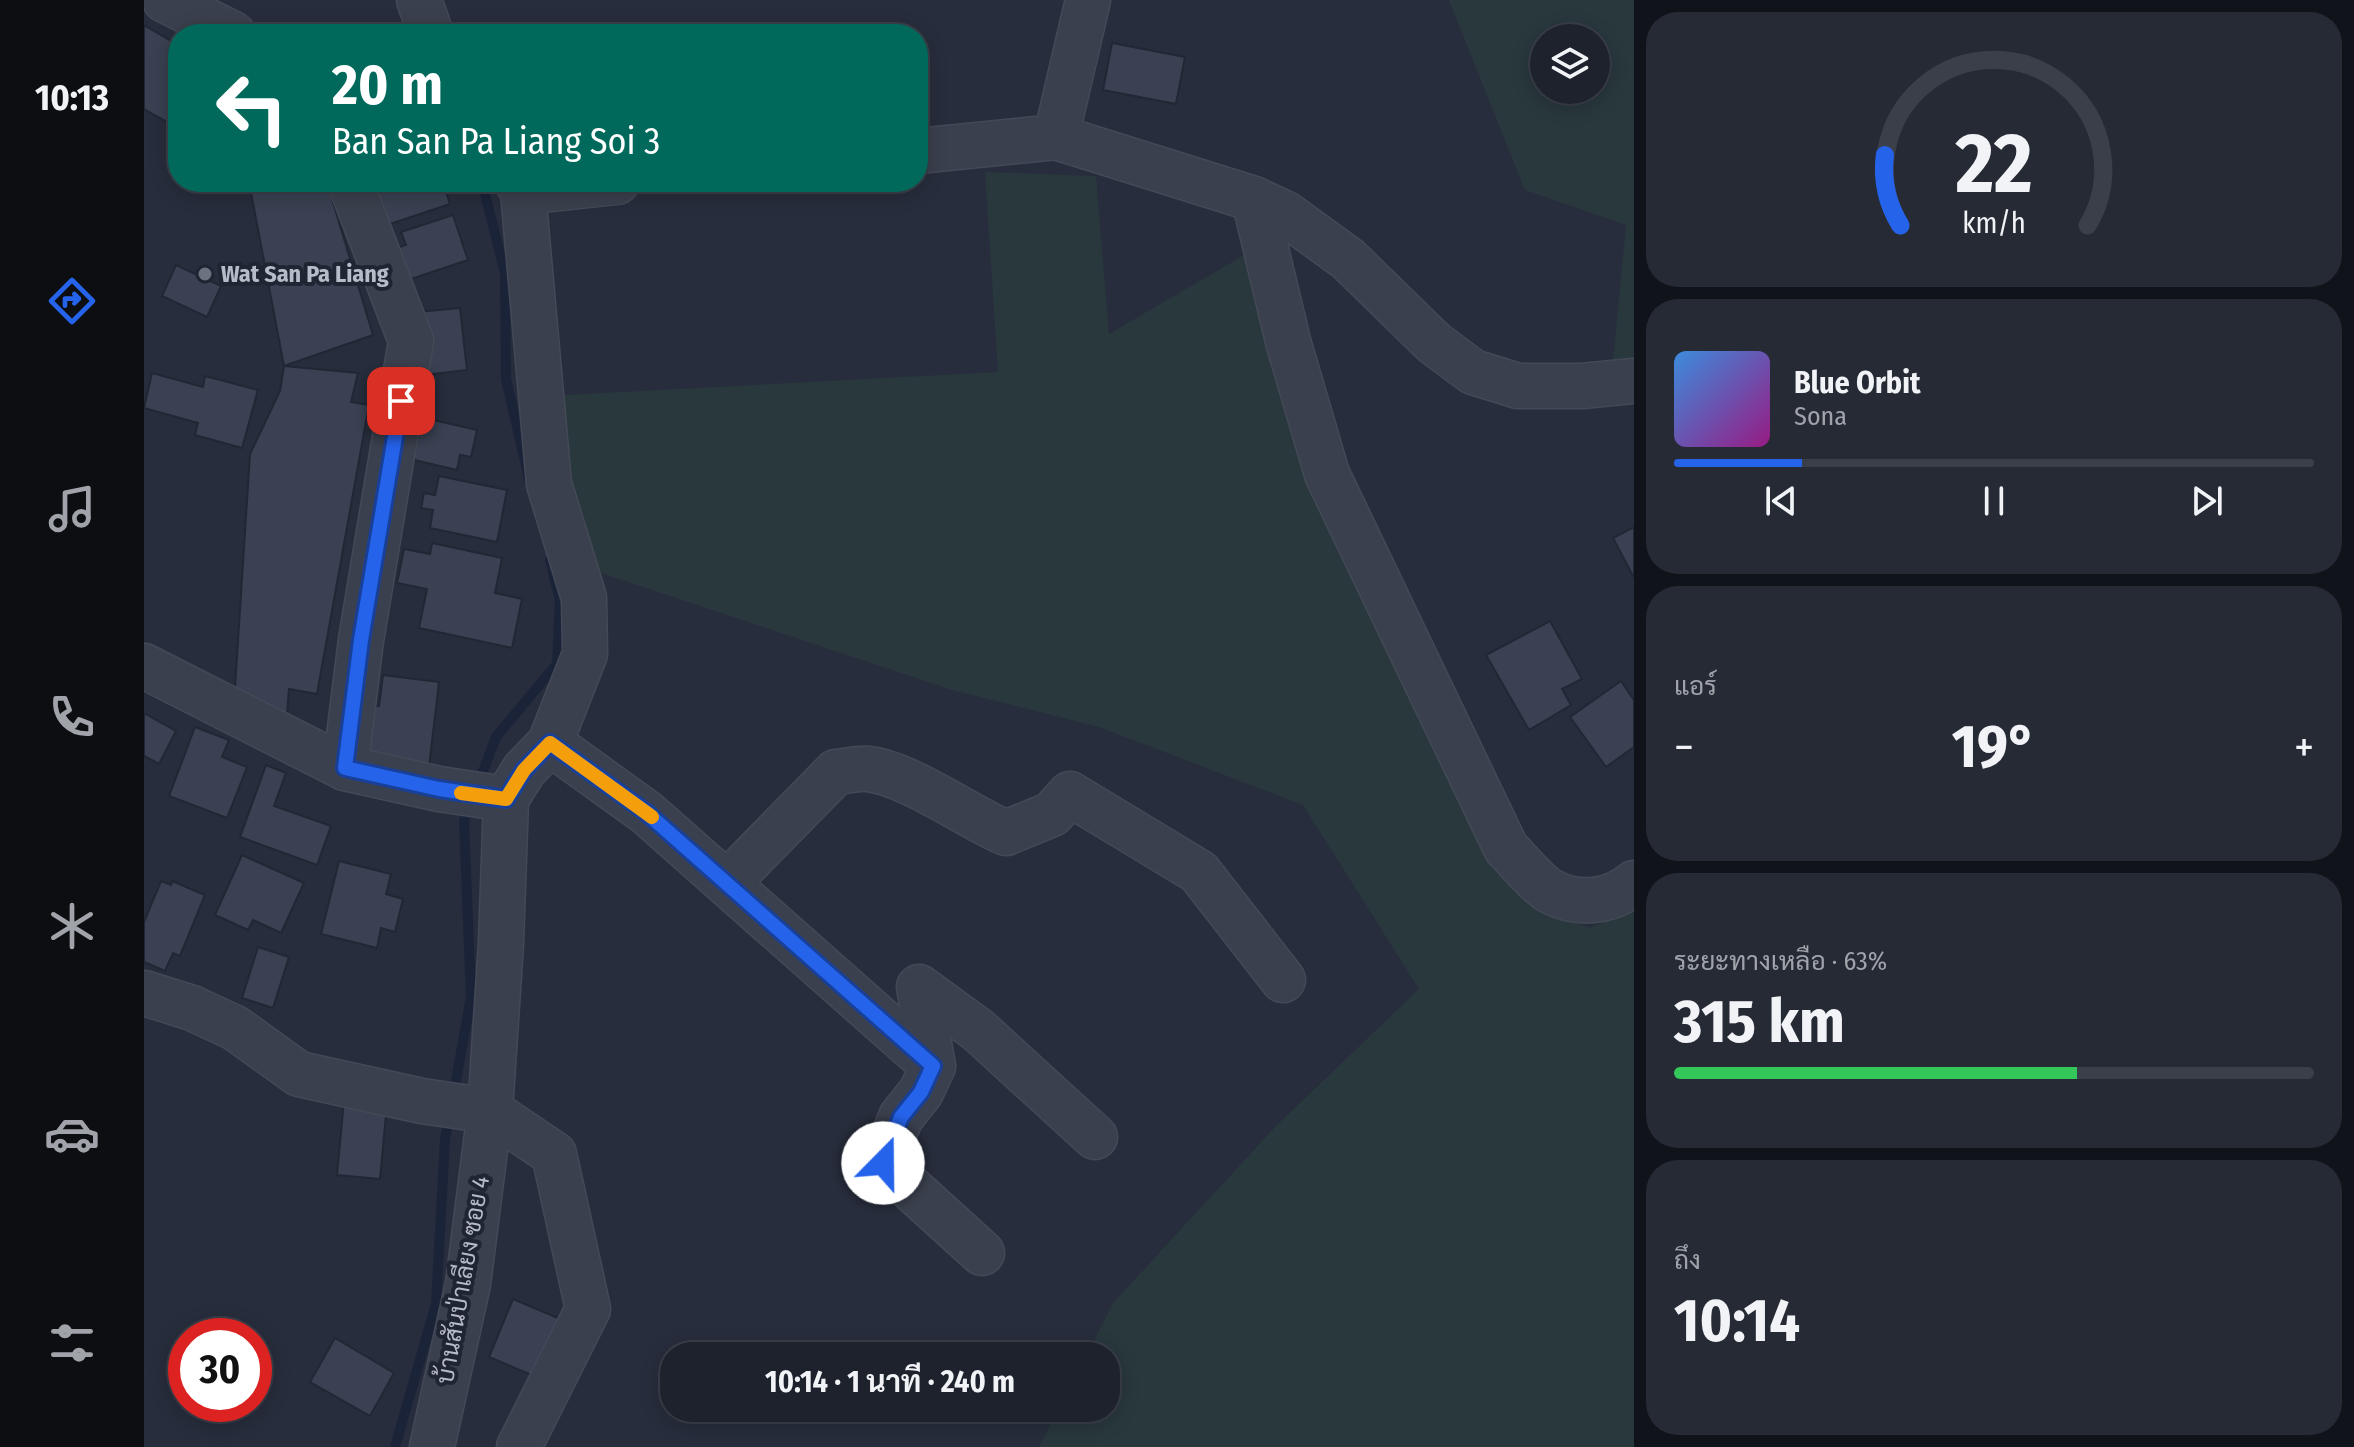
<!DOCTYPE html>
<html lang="th">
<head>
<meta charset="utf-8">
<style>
  :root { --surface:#1d222d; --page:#252a35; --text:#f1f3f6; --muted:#a0a4aa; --line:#3b3f49; --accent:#2563eb }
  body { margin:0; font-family:"Fira Sans Condensed",Sarabun,sans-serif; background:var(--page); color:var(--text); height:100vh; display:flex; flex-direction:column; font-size:30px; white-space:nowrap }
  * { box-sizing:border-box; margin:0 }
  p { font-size:26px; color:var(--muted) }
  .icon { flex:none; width:44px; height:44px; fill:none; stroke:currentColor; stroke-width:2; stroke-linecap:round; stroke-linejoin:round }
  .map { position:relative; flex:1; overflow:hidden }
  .sheet { display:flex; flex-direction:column; gap:12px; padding:12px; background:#101319; width:720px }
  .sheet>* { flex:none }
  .banner { position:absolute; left:24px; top:24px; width:760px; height:168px; border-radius:32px; box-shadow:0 4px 20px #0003,0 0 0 2px var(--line); background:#00695c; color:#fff; overflow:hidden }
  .buttons { position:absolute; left:1386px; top:24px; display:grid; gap:16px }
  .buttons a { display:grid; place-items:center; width:80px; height:80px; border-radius:50%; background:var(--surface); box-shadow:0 4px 20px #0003,0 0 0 2px var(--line); font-size:40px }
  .speed { position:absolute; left:24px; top:1318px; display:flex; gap:16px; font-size:40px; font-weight:700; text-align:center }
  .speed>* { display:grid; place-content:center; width:104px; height:104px; border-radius:50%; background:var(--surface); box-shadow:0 4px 20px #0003,0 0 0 2px var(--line); line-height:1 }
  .speed .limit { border:12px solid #d22; background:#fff; color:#111 }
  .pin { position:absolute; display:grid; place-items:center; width:68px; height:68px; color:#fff; margin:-34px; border-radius:16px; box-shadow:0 4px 12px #0006 }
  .me { position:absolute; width:88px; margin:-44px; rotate:22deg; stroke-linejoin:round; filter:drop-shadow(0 0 6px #0008) }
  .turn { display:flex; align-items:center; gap:28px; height:168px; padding:0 32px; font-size:36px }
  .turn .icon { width:104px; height:104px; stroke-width:2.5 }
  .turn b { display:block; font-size:56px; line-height:68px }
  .big { font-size:60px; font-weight:700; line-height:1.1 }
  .sheet .card { flex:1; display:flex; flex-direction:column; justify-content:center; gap:12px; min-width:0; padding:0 28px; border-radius:32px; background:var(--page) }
  .sheet .dial { align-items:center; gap:0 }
  .dial svg { height:208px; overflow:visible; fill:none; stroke:var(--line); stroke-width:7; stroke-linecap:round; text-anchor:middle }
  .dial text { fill:var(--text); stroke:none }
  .song { display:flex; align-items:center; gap:24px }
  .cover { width:96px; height:96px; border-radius:12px; background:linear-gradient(135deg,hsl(210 70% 55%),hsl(310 70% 35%)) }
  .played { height:8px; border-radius:4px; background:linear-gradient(90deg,var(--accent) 20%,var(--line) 20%) }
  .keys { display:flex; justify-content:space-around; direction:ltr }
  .heat { display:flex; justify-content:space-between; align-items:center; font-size:44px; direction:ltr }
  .charge { height:12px; border-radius:6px; background:linear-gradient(90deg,#34c759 63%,var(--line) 0) }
  .trip { position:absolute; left:516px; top:1342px; width:460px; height:80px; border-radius:32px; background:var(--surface); box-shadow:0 4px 20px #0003,0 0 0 2px var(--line); font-weight:700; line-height:80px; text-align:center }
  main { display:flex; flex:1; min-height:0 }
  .dock { display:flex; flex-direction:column; width:144px; justify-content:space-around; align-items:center; background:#0c0e12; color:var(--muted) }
  .dock .icon { width:56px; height:56px }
  .dock .active { color:var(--accent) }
  .dock b { font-size:36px; color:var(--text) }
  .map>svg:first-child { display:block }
</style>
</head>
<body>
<main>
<nav class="dock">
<b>10:13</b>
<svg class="icon active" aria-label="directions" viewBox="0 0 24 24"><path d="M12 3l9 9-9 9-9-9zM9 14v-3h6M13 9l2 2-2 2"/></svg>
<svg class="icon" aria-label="music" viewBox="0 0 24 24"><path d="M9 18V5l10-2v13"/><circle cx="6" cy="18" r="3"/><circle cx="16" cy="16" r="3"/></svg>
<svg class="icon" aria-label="phone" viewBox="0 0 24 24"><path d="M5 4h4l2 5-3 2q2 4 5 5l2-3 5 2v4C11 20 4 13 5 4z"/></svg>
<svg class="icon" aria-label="climate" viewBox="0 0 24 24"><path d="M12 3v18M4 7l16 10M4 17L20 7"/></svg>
<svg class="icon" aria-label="car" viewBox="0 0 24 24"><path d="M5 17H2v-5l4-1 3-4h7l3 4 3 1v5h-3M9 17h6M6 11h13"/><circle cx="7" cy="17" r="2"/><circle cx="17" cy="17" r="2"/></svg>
<svg class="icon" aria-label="filters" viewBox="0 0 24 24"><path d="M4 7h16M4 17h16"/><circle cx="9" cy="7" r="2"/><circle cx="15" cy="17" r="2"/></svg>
</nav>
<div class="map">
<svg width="1490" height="1447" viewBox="0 0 1490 1447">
  <rect width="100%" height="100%" fill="#272d3c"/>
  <g fill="#29383d" fill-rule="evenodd">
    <path d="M 1305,0 L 1490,0 L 1490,363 L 1469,362 L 1482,225 L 1381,190 ZM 1400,38 L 1452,38 L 1452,90 L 1400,90 Z"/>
    <path d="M 841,172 L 952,176 L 965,334 L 1107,251 L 1172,480 L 1378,899 L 1445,928 L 1490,911 L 1490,1447 L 895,1447 L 915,1408 L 962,1408 L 962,1356 L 942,1356 L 969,1303 L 1131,1127 L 1275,989 L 1159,805 L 955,727 L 808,690 L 451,571 L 402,396 L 854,372 Z"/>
  </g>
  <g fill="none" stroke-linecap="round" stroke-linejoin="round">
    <g stroke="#1b2339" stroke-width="10">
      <path d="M 338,182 L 361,273 L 362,379 L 385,479"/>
      <path d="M 334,785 L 352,737 L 413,664 L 416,600 L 406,560"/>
      <path d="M 309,1097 L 327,997 L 320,821 L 326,804"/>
      <path d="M 251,1447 L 292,1304 L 301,1139 L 305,1117"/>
    </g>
  </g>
  <g fill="#394152" stroke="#212734" stroke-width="2">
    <path d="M 0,25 L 34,45 L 34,128 L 0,109 Z"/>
    <path d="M 968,43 L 1041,57 L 1032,104 L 959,90 Z"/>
    <path d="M 105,182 L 183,182 L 229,335 L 140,366 Z"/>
    <path d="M 242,182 L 299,182 L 306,204 L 234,228 L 224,196 L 244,189 Z"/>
    <path d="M 309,215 L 324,260 L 252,284 L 241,252 L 262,245 L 257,232 Z"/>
    <path d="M 32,265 L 77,286 L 63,317 L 18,296 Z"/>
    <path d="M 316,308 L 323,370 L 280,375 L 273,312 Z"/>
    <path d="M 140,366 L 214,373 L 207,402 L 225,405 L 173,694 L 145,689 L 142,727 L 90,703 L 106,454 L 136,391 Z"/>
    <path d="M 8,373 L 59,387 L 61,376 L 114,390 L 98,448 L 51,435 L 54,423 L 0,408 Z"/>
    <path d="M 272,416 L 333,430 L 327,457 L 316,455 L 313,470 L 262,458 Z"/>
    <path d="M 295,476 L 363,490 L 353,542 L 286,528 L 289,510 L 277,508 L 280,493 L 291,495 Z"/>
    <path d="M 1490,527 L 1490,578 L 1469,538 Z"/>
    <path d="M 288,543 L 358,558 L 351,593 L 378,599 L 368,648 L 275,628 L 283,589 L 253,583 L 260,549 L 286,554 Z"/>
    <path d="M 1406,621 L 1438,679 L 1418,689 L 1427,705 L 1385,730 L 1342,655 Z"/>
    <path d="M 239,675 L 295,682 L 285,767 L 208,757 L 214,703 L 235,706 Z"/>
    <path d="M 1477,681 L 1490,700 L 1490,747 L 1462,767 L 1426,717 Z"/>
    <path d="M 0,713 L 32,731 L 15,764 L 0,756 Z"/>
    <path d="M 51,727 L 85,740 L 78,757 L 103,767 L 83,818 L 25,796 Z"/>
    <path d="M 122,765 L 142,773 L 130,806 L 187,826 L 173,865 L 96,837 Z"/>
    <path d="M 98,855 L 160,883 L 137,933 L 109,920 L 104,930 L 71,915 Z"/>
    <path d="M 195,861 L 247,874 L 242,894 L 259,899 L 251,932 L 237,928 L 233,948 L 177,934 Z"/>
    <path d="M 17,881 L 27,885 L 28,881 L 61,895 L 36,956 L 29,953 L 21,971 L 0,962 L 0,922 Z"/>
    <path d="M 114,947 L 145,957 L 129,1008 L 98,998 Z"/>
    <path d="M 200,1100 L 243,1104 L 236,1179 L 193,1175 Z"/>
    <path d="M 369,1299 L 421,1321 L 397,1379 L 345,1357 Z"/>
    <path d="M 191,1338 L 250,1373 L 226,1416 L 166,1382 Z"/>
  </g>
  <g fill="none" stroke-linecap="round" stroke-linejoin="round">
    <defs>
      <g id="minor">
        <path d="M 21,0 L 89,34"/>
        <path d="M 275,0 L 287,34"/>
        <path d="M 912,137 L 944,0"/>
        <path d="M 774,151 L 912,137 L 1110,199 L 1142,214 L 1204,259 L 1290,343 L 1329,372 L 1374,386 L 1438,386 L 1490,381"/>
        <path d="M 379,192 L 473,182"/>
        <path d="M 1110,199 L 1144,341 L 1183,474 L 1362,848 C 1374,860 1394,885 1408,892 C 1435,906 1467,902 1490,883"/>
        <path d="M 0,666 L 201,768 L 295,789 L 362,799"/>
        <path d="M 406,743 L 503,813 L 789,1066"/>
        <path d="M 201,768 L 217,640 L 267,341 L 206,182"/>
        <path d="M 584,882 L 692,772 C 702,771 714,768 724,769 C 763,773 823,816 862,833 L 908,814 L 926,794 L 1055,872 L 1139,980"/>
        <path d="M 0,993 L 48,1008 L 91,1028 L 155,1074 L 278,1101 L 346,1111 L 410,1154 L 444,1309 L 375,1447"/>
        <path d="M 838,1253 L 739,1163 L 757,1117 L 777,1092 L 789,1066 L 775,987 L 834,1030 L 951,1137"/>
        <path d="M 288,1447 L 324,1284 L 346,1111 L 357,944 L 362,799 L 380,770 L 406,743 L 441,654 L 440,598 L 405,484 L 379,192 L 373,182"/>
      </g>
    </defs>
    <use href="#minor" stroke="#434956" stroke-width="47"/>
    <use href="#minor" stroke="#3a404d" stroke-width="44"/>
  </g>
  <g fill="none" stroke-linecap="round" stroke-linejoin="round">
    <defs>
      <path id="route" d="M 257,401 L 217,640 L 201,768 L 295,789 L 362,799 L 380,770 L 406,743 L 503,813 L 789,1066 L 777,1092 L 757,1117 L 739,1163"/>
    </defs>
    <use href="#route" stroke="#184099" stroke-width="20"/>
    <use href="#route" stroke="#2563eb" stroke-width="14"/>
    <path stroke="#f59e0b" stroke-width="14" d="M 317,793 L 362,799 L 380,770 L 406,743 L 508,817"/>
  </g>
  <circle fill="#6b7280" stroke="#1f2532" stroke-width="3" cx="61" cy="274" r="8"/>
  <g text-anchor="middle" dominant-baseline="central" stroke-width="8" stroke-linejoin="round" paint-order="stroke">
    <g font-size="24" font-weight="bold" fill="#b6bbc8" stroke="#1f2532" text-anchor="start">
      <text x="77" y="274">Wat San Pa Liang</text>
    </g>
    <g font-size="24" fill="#b6bbc8" stroke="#1f2532">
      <text transform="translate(319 1280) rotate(-80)">บ้านสันป่าเลียง ซอย 4</text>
    </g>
  </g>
</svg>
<div class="buttons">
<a><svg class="icon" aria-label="layers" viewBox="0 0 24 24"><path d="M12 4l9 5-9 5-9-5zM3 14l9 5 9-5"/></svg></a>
</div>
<div class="speed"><div class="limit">30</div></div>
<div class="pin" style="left:257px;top:401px;background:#d93025"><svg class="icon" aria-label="arrive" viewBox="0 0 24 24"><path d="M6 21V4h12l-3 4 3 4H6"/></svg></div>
<svg class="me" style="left:739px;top:1163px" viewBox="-20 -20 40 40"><circle r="19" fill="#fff"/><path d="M0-13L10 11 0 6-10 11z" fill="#2563eb"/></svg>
<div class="trip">10:14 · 1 นาที · 240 m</div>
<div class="banner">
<div class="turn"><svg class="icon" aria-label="left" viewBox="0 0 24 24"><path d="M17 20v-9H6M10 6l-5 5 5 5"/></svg><div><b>20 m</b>Ban San Pa Liang Soi 3</div></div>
</div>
</div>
<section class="sheet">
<div class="card dial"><svg viewBox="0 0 100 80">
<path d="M14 69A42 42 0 1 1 86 69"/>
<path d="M14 69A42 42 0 0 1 8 42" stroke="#2563eb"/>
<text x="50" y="56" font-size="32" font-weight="700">22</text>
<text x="50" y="72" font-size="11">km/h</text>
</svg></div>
<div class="card">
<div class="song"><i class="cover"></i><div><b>Blue Orbit</b><p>Sona</p></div></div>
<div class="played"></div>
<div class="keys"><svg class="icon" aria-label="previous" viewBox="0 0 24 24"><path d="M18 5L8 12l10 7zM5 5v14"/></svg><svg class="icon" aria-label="pause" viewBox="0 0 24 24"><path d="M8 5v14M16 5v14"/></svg><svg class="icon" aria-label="next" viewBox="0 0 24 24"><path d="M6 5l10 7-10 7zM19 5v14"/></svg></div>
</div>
<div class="card"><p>แอร์</p>
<div class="heat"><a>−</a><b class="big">19°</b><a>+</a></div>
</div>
<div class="card"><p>ระยะทางเหลือ · 63%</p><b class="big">315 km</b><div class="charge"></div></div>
<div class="card"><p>ถึง</p><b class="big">10:14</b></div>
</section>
</main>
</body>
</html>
